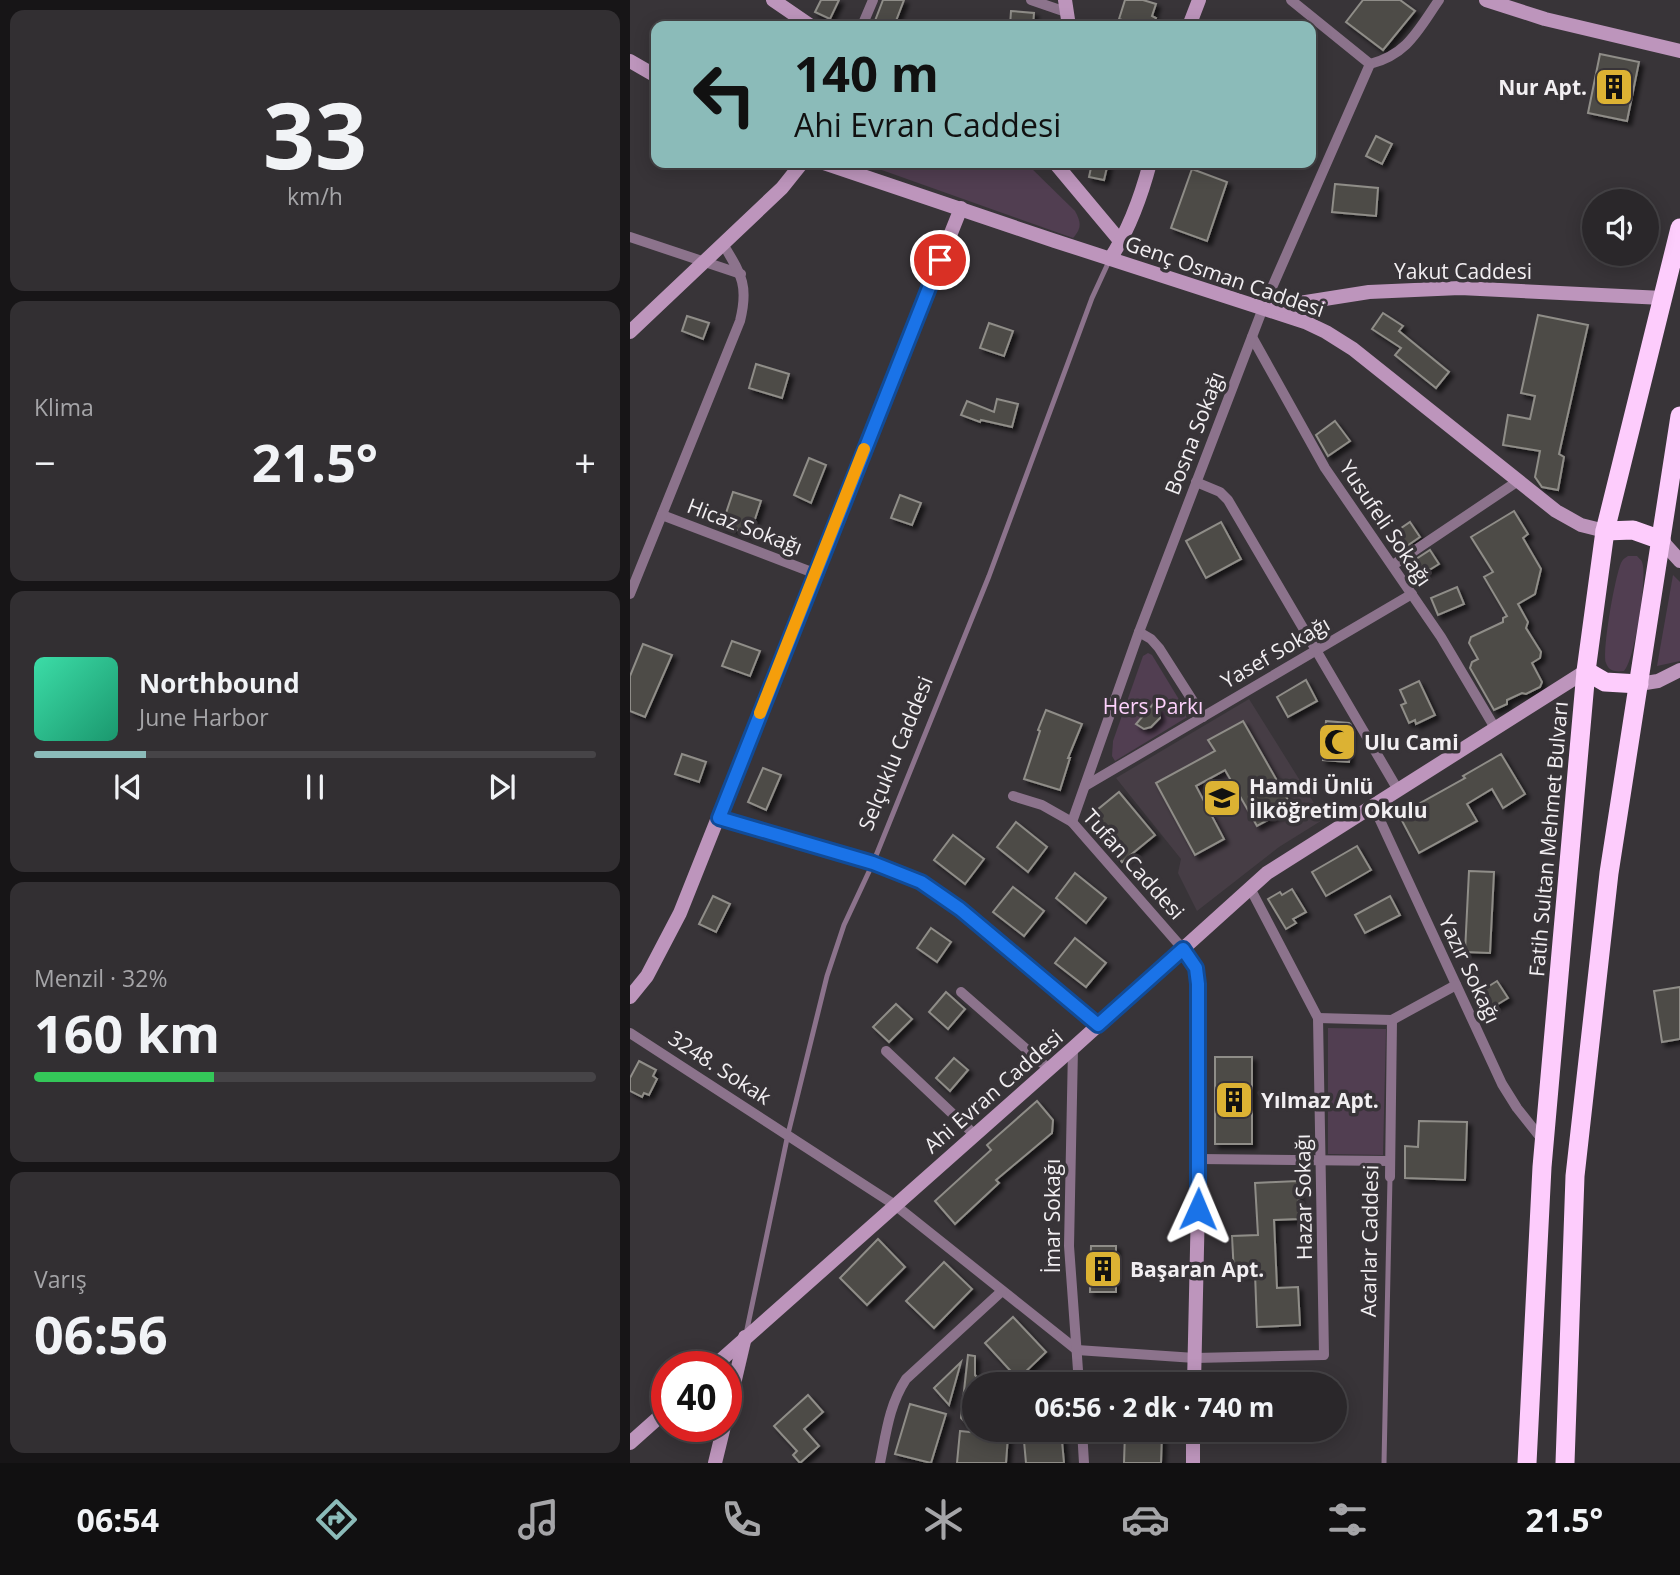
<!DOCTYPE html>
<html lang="tr">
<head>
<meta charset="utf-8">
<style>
  :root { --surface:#2a272a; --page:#322f32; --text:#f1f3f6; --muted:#a5a5a8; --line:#464447; --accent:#8bbbb9 }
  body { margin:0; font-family:"Open Sans",sans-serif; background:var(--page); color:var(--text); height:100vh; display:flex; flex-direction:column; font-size:26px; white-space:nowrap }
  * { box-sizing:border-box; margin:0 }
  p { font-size:23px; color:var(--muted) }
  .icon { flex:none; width:38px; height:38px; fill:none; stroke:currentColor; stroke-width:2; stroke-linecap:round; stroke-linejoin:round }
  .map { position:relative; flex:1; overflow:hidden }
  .panel { display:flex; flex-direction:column; gap:10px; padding:10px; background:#171517; width:630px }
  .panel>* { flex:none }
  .banner { position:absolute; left:21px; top:21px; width:665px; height:147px; border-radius:14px; box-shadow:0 4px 18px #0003,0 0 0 2px var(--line); background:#8bbbb9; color:#111; overflow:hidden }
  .tools { position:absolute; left:952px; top:189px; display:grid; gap:14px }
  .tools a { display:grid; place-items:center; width:77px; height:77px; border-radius:50%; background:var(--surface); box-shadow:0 4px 18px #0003,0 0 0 2px var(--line); font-size:35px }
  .speed { position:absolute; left:21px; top:1351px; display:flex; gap:14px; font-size:35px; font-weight:700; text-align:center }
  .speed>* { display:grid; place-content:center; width:91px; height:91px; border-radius:50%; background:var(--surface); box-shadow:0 4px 18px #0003,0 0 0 2px var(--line); line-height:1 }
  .speed .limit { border:10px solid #d22; background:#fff; color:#111 }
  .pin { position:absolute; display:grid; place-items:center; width:60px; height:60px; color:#fff; margin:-30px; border:4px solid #fff; border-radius:50%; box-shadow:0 2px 7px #0007 }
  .me { position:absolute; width:77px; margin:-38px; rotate:1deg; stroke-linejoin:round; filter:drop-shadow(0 0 5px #0008) }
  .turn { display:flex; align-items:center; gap:24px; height:147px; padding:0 28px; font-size:32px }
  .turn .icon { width:91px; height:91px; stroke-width:2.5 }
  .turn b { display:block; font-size:49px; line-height:60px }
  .big { font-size:52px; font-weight:700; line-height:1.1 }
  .panel .tile { flex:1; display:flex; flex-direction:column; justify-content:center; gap:10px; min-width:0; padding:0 24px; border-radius:14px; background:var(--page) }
  .panel .dial { align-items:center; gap:0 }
  .dial b { font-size:91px; line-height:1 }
  .song { display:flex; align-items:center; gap:21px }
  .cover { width:84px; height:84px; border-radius:10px; background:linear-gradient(135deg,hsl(160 70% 55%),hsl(160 70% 35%)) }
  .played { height:7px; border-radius:4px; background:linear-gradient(90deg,var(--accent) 20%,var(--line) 20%) }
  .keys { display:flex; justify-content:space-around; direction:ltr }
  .heat { display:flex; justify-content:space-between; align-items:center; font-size:38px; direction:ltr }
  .charge { height:10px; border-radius:5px; background:linear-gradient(90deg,#34c759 32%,var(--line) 0) }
  .trip { position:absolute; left:332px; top:1372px; width:385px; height:70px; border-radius:35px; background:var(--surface); box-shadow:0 4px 18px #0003,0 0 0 2px var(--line); font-weight:700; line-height:70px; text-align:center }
  .dock { display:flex; height:112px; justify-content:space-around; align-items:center; background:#111011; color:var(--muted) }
  .dock .icon { width:49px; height:49px }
  .dock .selected { color:var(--accent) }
  .dock b { font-size:32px; color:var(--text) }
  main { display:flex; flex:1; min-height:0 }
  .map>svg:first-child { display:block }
</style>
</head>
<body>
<main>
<section class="panel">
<div class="tile dial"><b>33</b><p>km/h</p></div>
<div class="tile"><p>Klima</p>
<div class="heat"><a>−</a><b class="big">21.5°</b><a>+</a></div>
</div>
<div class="tile">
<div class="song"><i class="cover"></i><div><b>Northbound</b><p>June Harbor</p></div></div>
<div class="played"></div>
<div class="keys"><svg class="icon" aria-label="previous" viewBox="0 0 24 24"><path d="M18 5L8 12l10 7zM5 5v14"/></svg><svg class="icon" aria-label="pause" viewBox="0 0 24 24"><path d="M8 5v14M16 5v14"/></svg><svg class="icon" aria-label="next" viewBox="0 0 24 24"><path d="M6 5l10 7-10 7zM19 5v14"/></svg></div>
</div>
<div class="tile"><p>Menzil · 32%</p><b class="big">160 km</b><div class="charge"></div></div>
<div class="tile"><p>Varış</p><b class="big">06:56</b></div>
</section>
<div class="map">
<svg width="1050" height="1463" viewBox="0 0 1050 1463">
  <defs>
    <filter id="shadow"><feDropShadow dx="4" dy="4" stdDeviation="2" flood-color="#0009"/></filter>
  </defs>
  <rect width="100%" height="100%" fill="#383438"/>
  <path fill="#463d45" d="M 619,699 L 694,819 L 649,847 L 567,911 L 548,873 L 551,859 L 486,778 Z"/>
  <g fill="#513e51">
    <path d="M 232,163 L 396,163 L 445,211 C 451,222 452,228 443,238 Z"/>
    <path d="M 998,556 L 1007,556 C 1011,561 1012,559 1013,566 C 1016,582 1005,660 994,671 C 987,672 979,672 976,663 C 972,650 985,577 991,563 C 993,559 995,558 998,556 Z"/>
    <path d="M 1043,575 L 1050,582 L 1050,661 L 1027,666 Z"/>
    <path d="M 518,653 L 522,655 L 559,716 L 485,761 L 482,756 L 483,741 L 513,656 Z"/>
    <path d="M 698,1028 L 756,1029 L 753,1155 L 698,1154 Z"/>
  </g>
  <g fill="#4e4c47" stroke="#8f8d88" stroke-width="2" filter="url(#shadow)">
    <path d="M 191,0 L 209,0 L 200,19 L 185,12 Z"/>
    <path d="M 253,0 L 274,0 L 264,26 L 243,26 Z"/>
    <path d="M 495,0 L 513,0 L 526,4 L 522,16 L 526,18 L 523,26 L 511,26 L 489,19 Z"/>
    <path d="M 733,0 L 770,0 L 785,11 L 753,50 L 716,22 Z"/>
    <path d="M 381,11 L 404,13 L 403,26 L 380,26 Z"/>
    <path d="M 970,54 L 1009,62 L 997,121 L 958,113 Z"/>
    <path d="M 746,136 L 762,144 L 752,164 L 736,156 Z"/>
    <path d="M 462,163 L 478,163 L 474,180 L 459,177 Z"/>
    <path d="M 562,169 L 597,182 L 577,241 L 541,228 Z"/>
    <path d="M 705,184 L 748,188 L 746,216 L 702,212 Z"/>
    <path d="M 753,313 L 773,326 L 769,331 L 819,372 L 806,388 L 765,355 L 771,348 L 742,329 Z"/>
    <path d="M 908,315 L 958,325 L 929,454 L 934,457 L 928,490 L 912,487 L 905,477 L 910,451 L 873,445 L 878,415 L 900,419 L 905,396 L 891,393 Z"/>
    <path d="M 57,316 L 79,323 L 73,339 L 52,331 Z"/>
    <path d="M 359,323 L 383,331 L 374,356 L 350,348 Z"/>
    <path d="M 126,364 L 159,374 L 152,398 L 119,388 Z"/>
    <path d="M 367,399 L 388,404 L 382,427 L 351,420 L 350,422 L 331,415 L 337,401 L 364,412 Z"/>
    <path d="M 705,421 L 720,441 L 698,456 L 686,435 Z"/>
    <path d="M 179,458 L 196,465 L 181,503 L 164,495 Z"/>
    <path d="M 103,492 L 131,501 L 120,534 L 92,525 Z"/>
    <path d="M 270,495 L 291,503 L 282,525 L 261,518 Z"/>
    <path d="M 884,511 L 898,534 L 893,538 L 911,569 L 905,594 L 888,604 L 898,622 L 896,628 L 911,652 L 910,658 L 902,663 L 912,682 L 910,687 L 896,694 L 892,693 L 877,700 L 877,704 L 864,710 L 840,668 L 842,662 L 848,659 L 839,643 L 841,637 L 873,622 L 873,618 L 877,616 L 854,577 L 863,572 L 841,537 Z"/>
    <path d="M 591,522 L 611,559 L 576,578 L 556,541 Z"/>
    <path d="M 780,522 L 790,537 L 771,550 L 761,535 Z"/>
    <path d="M 800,550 L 809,564 L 791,575 L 783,561 Z"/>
    <path d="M 827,587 L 834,604 L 808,615 L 801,598 Z"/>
    <path d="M 102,641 L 130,651 L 120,676 L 92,666 Z"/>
    <path d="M 13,644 L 42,655 L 15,717 L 0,711 L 0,676 Z"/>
    <path d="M 676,680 L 687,701 L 658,717 L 647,697 Z"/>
    <path d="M 789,681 L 805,715 L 786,724 L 785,720 L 779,723 L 771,705 L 776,703 L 770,690 Z"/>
    <path d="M 524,703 L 529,710 L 530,718 L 521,727 L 514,729 L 506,724 Z"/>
    <path d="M 416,710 L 452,724 L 438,758 L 440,758 L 430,790 L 394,779 L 410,731 L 408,730 Z"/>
    <path d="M 613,721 L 662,807 L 627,826 L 595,770 L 566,786 L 594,839 L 565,855 L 526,783 L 585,751 L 578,740 Z"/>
    <path d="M 696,721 L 719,723 L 721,725 L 719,762 L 693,760 Z"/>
    <path d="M 52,754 L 76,762 L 69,782 L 45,774 Z"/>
    <path d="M 871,754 L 895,794 L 873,808 L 862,789 L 837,804 L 847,821 L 789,853 L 769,815 L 835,778 L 833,776 Z"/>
    <path d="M 133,768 L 151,775 L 136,810 L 118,802 Z"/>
    <path d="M 489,792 L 525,835 L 492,862 L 456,819 Z"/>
    <path d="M 386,822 L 417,847 L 398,872 L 367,847 Z"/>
    <path d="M 323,835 L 354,859 L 335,884 L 304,860 Z"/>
    <path d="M 727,846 L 741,870 L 696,896 L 682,872 Z"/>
    <path d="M 839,871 L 864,872 L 860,953 L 835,952 Z"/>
    <path d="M 445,873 L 476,898 L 456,923 L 426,898 Z"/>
    <path d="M 383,887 L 414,911 L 394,936 L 363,912 Z"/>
    <path d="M 662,889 L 676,912 L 663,919 L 666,923 L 656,929 L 638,899 L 650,892 L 652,895 Z"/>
    <path d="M 83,896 L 100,904 L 86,932 L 69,924 Z"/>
    <path d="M 760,896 L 770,915 L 735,933 L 725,915 Z"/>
    <path d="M 301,928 L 321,942 L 307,962 L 287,948 Z"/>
    <path d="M 445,938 L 476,963 L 456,987 L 425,963 Z"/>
    <path d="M 867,981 L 878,998 L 858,1010 L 848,993 Z"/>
    <path d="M 1050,987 L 1050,1039 L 1032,1042 L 1024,991 Z"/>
    <path d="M 316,992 L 335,1009 L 318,1029 L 299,1012 Z"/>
    <path d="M 266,1004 L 282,1019 L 259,1042 L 243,1027 Z"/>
    <rect x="585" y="1057" width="37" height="87"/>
    <path d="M 324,1058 L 338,1070 L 320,1091 L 306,1078 Z"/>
    <path d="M 9,1061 L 26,1070 L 23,1076 L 27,1079 L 19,1095 L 14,1093 L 12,1097 L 0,1091 L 0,1078 Z"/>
    <path d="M 407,1101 L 423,1120 L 422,1133 L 366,1180 L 369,1183 L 325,1224 L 305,1201 L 361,1150 L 357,1145 Z"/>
    <path d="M 789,1121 L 837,1122 L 835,1180 L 775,1178 L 775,1146 L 788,1147 Z"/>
    <path d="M 668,1181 L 669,1219 L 644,1220 L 647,1288 L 668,1287 L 670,1325 L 627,1327 L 625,1273 L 604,1274 L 602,1236 L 628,1235 L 625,1183 Z"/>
    <path d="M 248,1239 L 275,1267 L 237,1305 L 210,1278 Z"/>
    <path d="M 461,1246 L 486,1246 L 486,1292 L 460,1292 Z"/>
    <path d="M 314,1262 L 342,1289 L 304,1328 L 276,1301 Z"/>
    <path d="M 383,1317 L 416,1352 L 388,1379 L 355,1343 Z"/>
    <path d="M 338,1355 L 345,1356 L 345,1375 L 353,1384 L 345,1384 L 345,1416 L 337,1424 L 331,1418 Z"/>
    <path d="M 331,1362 L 319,1405 L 304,1388 Z"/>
    <path d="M 178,1395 L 193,1412 L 174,1429 L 189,1446 L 170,1463 L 163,1455 L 167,1451 L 144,1426 Z"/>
    <path d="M 280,1404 L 316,1414 L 301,1463 L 265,1454 Z"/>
    <path d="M 393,1430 L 431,1430 L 434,1463 L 396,1463 Z"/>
    <path d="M 330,1431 L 378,1436 L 376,1463 L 327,1463 Z"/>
    <path d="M 495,1432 L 532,1433 L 531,1463 L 494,1463 Z"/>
  </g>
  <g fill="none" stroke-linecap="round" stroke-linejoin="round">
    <g stroke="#8c738c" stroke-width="5">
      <path d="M 116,1334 L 158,1134 L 197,976 L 214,925 L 243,863 L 359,576 L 462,298 L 480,259"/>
      <path d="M 754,1463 L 760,1177"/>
    </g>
    <g stroke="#8c738c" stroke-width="10">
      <path d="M 401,0 L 436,12"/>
      <path d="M 661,0 L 740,64"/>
      <path d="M 232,26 L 243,0"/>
      <path d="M 740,64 C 778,54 788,30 809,0"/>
      <path d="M 0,237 L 111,274"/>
      <path d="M 622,337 L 695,468 L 811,637 L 865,728"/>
      <path d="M 566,482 L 590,492 L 598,500 L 768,790"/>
      <path d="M 32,515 L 184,573"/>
      <path d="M 763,565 L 888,481"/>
      <path d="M 0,594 L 110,321 C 119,285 111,274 93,244"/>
      <path d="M 509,632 L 521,639 L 529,648 L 573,717"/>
      <path d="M 455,786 L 782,594"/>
      <path d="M 383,796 L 412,805 L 442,822 L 553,949"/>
      <path d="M 743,805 L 872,1084 L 887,1108 L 914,1142"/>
      <path d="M 89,819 L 243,863 L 291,882 L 330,909 L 468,1025"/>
      <path d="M 442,822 L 509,632 L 633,308 L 740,64"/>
      <path d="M 331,992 L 419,1069"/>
      <path d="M 688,1018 L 762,1020 L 826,985"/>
      <path d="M 0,1033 L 265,1205 L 447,1350 L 565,1358 L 694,1355 L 688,1018 L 620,888"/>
      <path d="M 443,1048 L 439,1246 L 449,1384"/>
      <path d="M 256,1051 L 345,1135"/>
      <path d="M 569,1159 L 760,1161"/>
      <path d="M 760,1177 L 762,1020"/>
      <path d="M 452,1430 L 454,1463"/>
      <path d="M 250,1463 C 256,1434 259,1405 276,1379 L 372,1291"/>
    </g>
    <g stroke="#bd95bc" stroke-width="14">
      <path d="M 143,0 L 181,26"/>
      <path d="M 435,0 L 439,26"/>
      <path d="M 856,0 L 915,19 L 1050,51"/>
      <path d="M 559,26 L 569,0"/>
      <path d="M 0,61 L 26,76"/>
      <path d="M 194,163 L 425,241 L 675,322 L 696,332 L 723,349 L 926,511 L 951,525 L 975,531"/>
      <path d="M 425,163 L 491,242"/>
      <path d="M 480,259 C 499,230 511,197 520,163"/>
      <path d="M 638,308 L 739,292 L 830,288 L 1033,298"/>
      <path d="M 0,332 L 152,188 L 172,163"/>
      <path d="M 1031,540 L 1050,561"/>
      <path d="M 1009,684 L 1028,681 L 1050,670"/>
      <path d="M 553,949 L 566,968 L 568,984 L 569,1159 L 564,1384"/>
      <path d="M 0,997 L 17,976 L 50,913 L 331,208"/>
      <path d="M 83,1367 L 443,1048 L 637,873 L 956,671"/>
      <path d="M 96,1418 L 115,1337"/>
      <path d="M 0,1443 L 37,1410"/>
      <path d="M 85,1463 L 94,1426"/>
      <path d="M 563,1463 L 563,1430"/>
    </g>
    <g stroke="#fdccfc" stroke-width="19">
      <path d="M 975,531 L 1003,530 L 1031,540"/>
      <path d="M 956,671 L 975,682 L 1009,684"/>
      <path d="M 897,1463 L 912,1167 L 956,671 L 975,531 L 1050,228"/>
      <path d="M 935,1463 L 945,1176 L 979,873 L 1050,416"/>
    </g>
  </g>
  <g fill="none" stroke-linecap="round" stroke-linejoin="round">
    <defs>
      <path id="route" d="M 310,260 L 89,818 L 243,863 L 291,882 L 330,909 L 468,1025 L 553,949 L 566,968 L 568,984 L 568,1209"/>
    </defs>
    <use href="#route" stroke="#114b97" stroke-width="18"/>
    <use href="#route" stroke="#1a73e8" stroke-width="12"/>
    <path stroke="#f59e0b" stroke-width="12" d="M 130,713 L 234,449"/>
  </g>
  <defs>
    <symbol id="building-square" viewBox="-11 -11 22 22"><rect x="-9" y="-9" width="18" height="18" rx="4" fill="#dcb233" stroke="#383438"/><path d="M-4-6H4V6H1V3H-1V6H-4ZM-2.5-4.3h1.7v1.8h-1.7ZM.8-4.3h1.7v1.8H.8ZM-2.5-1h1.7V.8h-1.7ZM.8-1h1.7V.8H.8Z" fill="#111"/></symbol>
    <symbol id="mosque-square" viewBox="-11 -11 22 22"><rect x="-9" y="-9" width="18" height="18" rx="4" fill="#dcb233" stroke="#383438"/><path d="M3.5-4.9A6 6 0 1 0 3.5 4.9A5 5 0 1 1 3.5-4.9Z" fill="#111"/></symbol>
    <symbol id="school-square" viewBox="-11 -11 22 22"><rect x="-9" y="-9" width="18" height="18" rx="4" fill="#dcb233" stroke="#383438"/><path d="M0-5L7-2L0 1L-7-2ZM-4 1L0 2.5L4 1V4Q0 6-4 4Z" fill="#111"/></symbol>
  </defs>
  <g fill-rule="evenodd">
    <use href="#building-square" x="962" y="65" width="44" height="44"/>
    <use href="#mosque-square" x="685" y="720" width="44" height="44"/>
    <use href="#school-square" x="570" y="776" width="44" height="44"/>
    <use href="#building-square" x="582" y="1078" width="44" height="44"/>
    <use href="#building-square" x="451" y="1247" width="44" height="44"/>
  </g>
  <g text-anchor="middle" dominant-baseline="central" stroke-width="7" stroke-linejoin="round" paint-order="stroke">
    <g font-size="21" font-weight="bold" fill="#f2eff2" stroke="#383438" text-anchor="start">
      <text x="957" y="87" text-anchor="end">Nur Apt.</text>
      <text x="734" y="742">Ulu Cami</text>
      <text x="619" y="786">Hamdi Ünlü<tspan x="619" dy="24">İlköğretim Okulu</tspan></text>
      <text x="631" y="1100">Yılmaz Apt.</text>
      <text x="500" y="1269">Başaran Apt.</text>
    </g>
    <g font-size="21" fill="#f2eff2" stroke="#383438">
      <text x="833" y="271">Yakut Caddesi</text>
      <text transform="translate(595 276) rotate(19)">Genç Osman Caddesi</text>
      <text transform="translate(564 433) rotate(-69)">Bosna Sokağı</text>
      <text transform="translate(756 523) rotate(56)">Yusufeli Sokağı</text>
      <text transform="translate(115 526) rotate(21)">Hicaz Sokağı</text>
      <text transform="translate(645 652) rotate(-30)">Yasef Sokağı</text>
      <text transform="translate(265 753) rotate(-68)">Selçuklu Caddesi</text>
      <text transform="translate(918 839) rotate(-85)">Fatih Sultan Mehmet Bulvarı</text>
      <text transform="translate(504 864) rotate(48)">Tufan Caddesi</text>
      <text transform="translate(840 969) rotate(65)">Yazır Sokağı</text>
      <text transform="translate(90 1067) rotate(33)">3248. Sokak</text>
      <text transform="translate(363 1091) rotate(-41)">Ahi Evran Caddesi</text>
      <text transform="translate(673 1197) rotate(-91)">Hazar Sokağı</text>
      <text transform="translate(422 1216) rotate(-90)">İmar Sokağı</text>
      <text transform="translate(739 1241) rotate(-89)">Acarlar Caddesi</text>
    </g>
    <g font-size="21" fill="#fed2fd" stroke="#383438">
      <text x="523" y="706">Hers Parkı</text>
    </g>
  </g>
</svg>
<div class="tools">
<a><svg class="icon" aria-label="sound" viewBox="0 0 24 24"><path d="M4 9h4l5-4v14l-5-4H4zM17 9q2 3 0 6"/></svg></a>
</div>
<div class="speed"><div class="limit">40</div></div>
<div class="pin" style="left:310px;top:260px;background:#d93025"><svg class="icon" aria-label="arrive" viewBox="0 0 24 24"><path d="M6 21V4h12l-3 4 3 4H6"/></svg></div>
<svg class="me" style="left:568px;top:1209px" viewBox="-20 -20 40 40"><path d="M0-17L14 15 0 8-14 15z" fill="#1a73e8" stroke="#fff" stroke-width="4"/></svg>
<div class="trip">06:56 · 2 dk · 740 m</div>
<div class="banner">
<div class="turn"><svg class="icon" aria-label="left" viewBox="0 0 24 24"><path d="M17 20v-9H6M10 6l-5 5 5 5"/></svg><div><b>140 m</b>Ahi Evran Caddesi</div></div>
</div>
</div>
</main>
<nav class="dock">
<b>06:54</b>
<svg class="icon selected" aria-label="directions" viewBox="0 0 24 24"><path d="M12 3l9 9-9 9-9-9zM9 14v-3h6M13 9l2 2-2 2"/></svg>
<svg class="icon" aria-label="music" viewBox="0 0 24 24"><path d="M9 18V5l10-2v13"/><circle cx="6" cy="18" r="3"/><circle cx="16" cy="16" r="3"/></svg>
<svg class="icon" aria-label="phone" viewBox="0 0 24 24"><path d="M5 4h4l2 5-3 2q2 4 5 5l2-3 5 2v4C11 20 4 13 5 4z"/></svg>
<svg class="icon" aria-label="climate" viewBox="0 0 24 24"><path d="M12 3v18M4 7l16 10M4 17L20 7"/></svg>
<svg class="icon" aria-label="car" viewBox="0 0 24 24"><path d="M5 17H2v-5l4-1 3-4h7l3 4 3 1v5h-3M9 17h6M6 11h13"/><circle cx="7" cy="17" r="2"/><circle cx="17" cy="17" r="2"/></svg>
<svg class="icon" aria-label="filters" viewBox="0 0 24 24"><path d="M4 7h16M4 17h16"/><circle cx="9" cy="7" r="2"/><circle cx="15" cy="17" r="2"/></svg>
<b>21.5°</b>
</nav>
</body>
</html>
